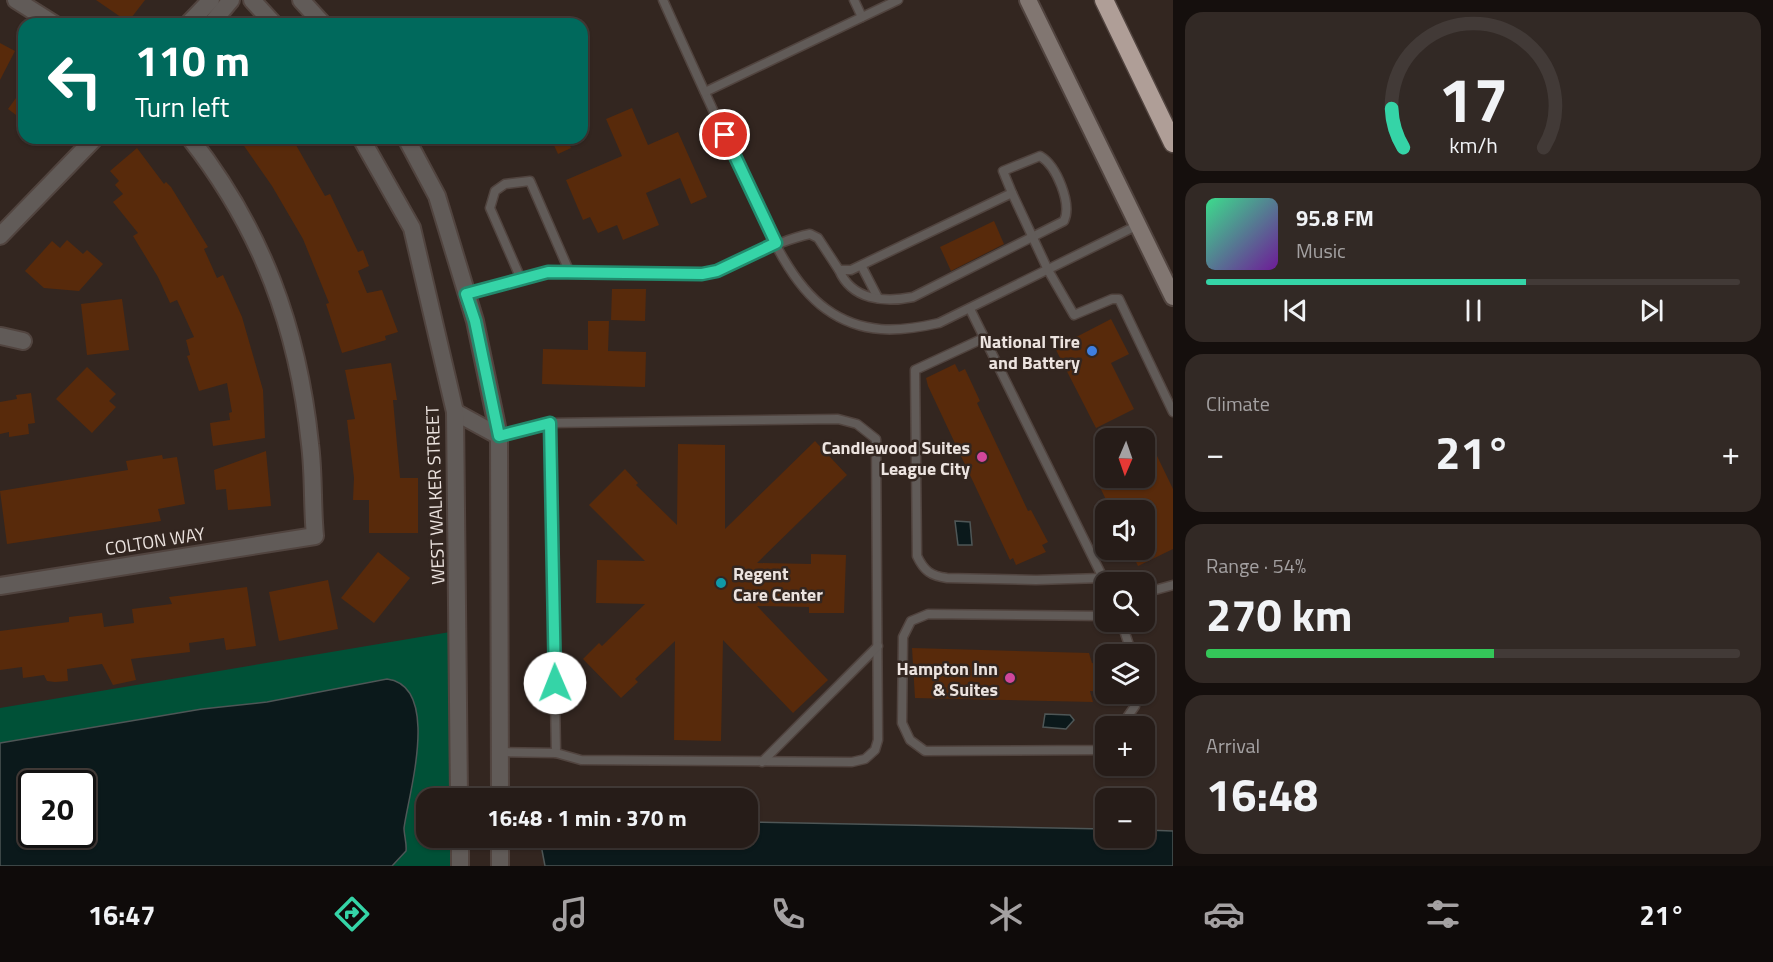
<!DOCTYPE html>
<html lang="en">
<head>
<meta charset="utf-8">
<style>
  :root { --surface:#261c18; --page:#322925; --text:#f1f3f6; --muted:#a4a1a2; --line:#423a37; --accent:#35d4a7 }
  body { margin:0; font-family:"Titillium Web",sans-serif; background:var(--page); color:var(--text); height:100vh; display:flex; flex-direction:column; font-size:22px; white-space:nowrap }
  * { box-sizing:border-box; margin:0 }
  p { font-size:20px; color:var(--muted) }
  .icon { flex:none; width:33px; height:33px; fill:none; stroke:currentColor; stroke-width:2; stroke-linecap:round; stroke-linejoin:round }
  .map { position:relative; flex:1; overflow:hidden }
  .panel { display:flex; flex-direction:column; gap:12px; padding:12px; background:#150f0d; width:600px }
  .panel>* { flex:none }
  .hud { position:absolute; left:18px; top:18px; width:570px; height:126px; border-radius:18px; box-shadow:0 2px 4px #0004,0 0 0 2px var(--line); background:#00695c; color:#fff; overflow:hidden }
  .needle { width:39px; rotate:182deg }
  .tools { position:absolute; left:1095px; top:428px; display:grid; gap:12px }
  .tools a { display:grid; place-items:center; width:60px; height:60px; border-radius:12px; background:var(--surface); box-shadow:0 2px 4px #0004,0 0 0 2px var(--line); font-size:30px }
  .speed { position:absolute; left:18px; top:770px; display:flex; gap:12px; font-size:30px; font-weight:700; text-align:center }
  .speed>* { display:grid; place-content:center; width:78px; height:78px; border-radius:50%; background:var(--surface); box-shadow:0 2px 4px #0004,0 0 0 2px var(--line); line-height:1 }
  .speed .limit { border:3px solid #111; border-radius:9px; background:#fff; color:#111 }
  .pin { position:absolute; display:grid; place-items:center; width:51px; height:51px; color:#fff; margin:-26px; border:3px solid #fff; border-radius:50%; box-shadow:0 2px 6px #0007 }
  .me { position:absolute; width:66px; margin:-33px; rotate:359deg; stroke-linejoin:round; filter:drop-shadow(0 0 4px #0008) }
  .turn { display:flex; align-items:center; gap:21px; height:126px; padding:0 18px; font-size:27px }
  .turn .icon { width:78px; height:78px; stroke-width:2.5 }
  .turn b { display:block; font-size:42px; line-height:51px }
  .big { font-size:45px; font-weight:700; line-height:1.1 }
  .panel .tile { flex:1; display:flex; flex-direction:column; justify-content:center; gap:9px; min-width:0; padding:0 21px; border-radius:18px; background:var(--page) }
  .panel .dial { align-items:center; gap:0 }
  .dial svg { height:156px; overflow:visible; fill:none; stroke:var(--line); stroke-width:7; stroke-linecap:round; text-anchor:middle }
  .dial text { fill:var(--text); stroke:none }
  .song { display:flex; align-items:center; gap:18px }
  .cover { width:72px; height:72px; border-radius:9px; background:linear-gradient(135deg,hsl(150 70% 55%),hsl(280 70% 35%)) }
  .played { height:6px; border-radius:3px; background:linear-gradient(90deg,var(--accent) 60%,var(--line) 60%) }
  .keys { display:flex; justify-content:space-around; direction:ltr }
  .heat { display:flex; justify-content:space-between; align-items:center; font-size:33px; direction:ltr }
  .charge { height:9px; border-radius:4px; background:linear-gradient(90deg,#34c759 54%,var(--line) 0) }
  .trip { position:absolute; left:416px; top:788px; width:342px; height:60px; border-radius:18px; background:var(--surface); box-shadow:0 2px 4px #0004,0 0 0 2px var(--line); font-weight:700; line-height:60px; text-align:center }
  .tabs { display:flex; height:96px; justify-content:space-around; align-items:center; background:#0f0b0a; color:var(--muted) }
  .tabs .icon { width:42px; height:42px }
  .tabs .current { color:var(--accent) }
  .tabs b { font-size:27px; color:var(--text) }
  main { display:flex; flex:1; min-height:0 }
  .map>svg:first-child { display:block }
</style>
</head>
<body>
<main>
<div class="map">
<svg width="1173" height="866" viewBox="0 0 1173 866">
  <rect width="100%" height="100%" fill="#332620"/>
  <path fill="#005137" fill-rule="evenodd" d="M 450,632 L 452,798 L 426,798 L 426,837 L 453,837 L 453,866 L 0,866 L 0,708 ZM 32,783 L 82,783 L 82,834 L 32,834 Z"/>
  <g fill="#0b191b" stroke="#4e5656" stroke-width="1.5" fill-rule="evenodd">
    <path d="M 955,521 L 970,522 L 972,545 L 958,545 Z"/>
    <path d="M 387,679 C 442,686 408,796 404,828 C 404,835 407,844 406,851 L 392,866 L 0,866 L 0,743 L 202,709 L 267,702 ZM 32,783 L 82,783 L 82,834 L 32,834 Z"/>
    <path d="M 1045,714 L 1070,715 L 1074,720 L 1066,729 L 1043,727 Z"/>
    <path d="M 747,822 L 1105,829 L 1106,837 L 1144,837 L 1145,830 L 1173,831 L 1173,866 L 545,866 L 541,845 L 551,837 L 747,837 Z"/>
  </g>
  <g fill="#582a0b">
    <path d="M 96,0 L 145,0 L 128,22 Z"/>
    <path d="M 0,43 L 15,51 L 0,80 Z"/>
    <path d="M 24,87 L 24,121 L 8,109 Z"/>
    <path d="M 632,108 L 648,145 L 678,132 L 707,197 L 691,204 L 680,178 L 646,193 L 659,225 L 623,240 L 617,225 L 598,233 L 590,217 L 583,220 L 566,180 L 622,156 L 606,119 Z"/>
    <path d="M 250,138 L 292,138 L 325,196 L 330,194 L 358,252 L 363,250 L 369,266 L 358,271 L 367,293 L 382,290 L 398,332 L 385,336 L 386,340 L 342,353 L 326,304 L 329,303 L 303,239 L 272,186 L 242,143 Z"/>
    <path d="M 559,138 L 567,138 L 571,148 L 558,154 L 552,141 Z"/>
    <path d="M 137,148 L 164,184 L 166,182 L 171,187 L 208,247 L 204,249 L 217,278 L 223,275 L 242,317 L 263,390 L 265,438 L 213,446 L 210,423 L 230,420 L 229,413 L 232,412 L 227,383 L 199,391 L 187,356 L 190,355 L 186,340 L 194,337 L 177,300 L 170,303 L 158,277 L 133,236 L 138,233 L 113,202 L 123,194 L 115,185 L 119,181 L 110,171 Z"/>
    <path d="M 994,221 L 1004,244 L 951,271 L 940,247 Z"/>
    <path d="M 67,240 L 83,254 L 87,250 L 103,264 L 79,291 L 44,288 L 25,271 L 52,241 L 60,248 Z"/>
    <path d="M 612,289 L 646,289 L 645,321 L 611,320 Z"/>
    <path d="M 122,299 L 129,350 L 87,355 L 81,304 Z"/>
    <path d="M 1111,319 L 1129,354 L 1111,363 L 1134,409 L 1096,428 L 1055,348 Z"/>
    <path d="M 588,321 L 609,321 L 608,351 L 646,352 L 645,387 L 542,384 L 543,349 L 588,350 Z"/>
    <path d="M 391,363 L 397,400 L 393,400 L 400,478 L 418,478 L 418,533 L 369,533 L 369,500 L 353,500 L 354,478 L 347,420 L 355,419 L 345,370 Z"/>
    <path d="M 955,364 L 959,372 L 965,369 L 980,401 L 977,403 L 1028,511 L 1031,510 L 1048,542 L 1042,545 L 1046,552 L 1016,565 L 1013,558 L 1010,560 L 928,386 L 926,378 Z"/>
    <path d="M 87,367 L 116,394 L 109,401 L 116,407 L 92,433 L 56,399 Z"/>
    <path d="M 31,393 L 35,423 L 28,424 L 29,434 L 9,437 L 9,432 L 0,434 L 0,402 L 17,399 L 16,395 Z"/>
    <path d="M 1144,429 L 1173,489 L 1173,549 L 1138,566 L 1130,549 L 1144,549 L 1144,510 L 1111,510 L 1095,477 L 1144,477 Z"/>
    <path d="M 815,441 L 847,475 L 757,563 L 811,564 L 811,554 L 846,555 L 844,613 L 809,613 L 809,607 L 757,606 L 828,680 L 793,713 L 723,640 L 721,741 L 674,740 L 675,641 L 635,679 L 638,682 L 621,698 L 583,659 L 599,643 L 602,646 L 645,604 L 596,603 L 597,560 L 645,561 L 589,505 L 625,469 L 638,483 L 636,485 L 677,525 L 678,444 L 725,445 L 725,529 Z"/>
    <path d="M 266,451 L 271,506 L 228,510 L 226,489 L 216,490 L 214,470 Z"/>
    <path d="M 162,455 L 163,459 L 177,457 L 185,504 L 158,509 L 161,521 L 7,544 L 0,491 L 128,470 L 126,461 Z"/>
    <path d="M 378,552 L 410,578 L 374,623 L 341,598 Z"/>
    <path d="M 328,580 L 338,629 L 279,641 L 269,592 Z"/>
    <path d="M 247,587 L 256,646 L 226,650 L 224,638 L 189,643 L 190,652 L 131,659 L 136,680 L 113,685 L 102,664 L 67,669 L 68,681 L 55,682 L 47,681 L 44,675 L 23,678 L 22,667 L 0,670 L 0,631 L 69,622 L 69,617 L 102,613 L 104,627 L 134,623 L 132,609 L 172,604 L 169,597 Z"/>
    <path d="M 912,648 L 1089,653 L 1092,663 L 1106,664 L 1106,692 L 1090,691 L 1093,702 L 915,698 Z"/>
  </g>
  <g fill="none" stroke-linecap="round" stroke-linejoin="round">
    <defs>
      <g id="service">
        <path d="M 663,0 C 687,54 712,108 737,162 C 760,209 783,278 826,309 C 862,335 899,332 939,323 L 1138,225"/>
        <path d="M 854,0 L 862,17"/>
        <path d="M 705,92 L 898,0"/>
        <path d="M 862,267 L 878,298"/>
        <path d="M 839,270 C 852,300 884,303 913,297 L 1064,221 C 1072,204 1057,166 1040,156 L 1003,171 L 1012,193"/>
        <path d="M 521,279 L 490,208 L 495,191 L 505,184 L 530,181 L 570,273"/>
        <path d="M 466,294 L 548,272 L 702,274 C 740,266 771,242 810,234 L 818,238 L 839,270 L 851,270 L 1012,193 L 1048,270 L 1074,315 L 1112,299 L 1119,299 L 1173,412"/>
        <path d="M 970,309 L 1106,584"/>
        <path d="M 984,338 L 915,370 L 917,556 C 924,571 931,576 947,578 L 1036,580 L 1102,578"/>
        <path d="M 550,423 L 556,753"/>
        <path d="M 499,436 L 550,423 L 838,419 L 857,424 L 876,439 L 878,740 L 875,750 L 865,759 L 852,762 L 581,760 L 556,753 L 500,752"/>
        <path d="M 1144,593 L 1173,585"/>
        <path d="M 1106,616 L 928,614 L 911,621 L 903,637 L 902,723 L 910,740 L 925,751 L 1098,750 L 1106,743"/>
        <path d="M 1121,621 L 1132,654"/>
        <path d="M 1121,726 L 1135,706 L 1135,693"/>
        <path d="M 762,762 L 878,646"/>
      </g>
      <g id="minor">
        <path d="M 16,0 L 54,24"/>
        <path d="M 188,24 L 211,0"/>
        <path d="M 211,24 L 231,0"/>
        <path d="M 0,236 L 95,138"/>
        <path d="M 1,336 L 23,341"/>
        <path d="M 455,412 L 499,436"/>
        <path d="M 0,586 L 315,536 C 312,505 314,475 310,444 C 298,328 262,230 190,138"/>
      </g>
      <g id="tertiary">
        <path d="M 252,0 L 274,24"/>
        <path d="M 301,0 L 323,24"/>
        <path d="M 361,138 L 412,228 L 455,412 L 459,798"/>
        <path d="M 406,138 L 437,196 L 475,321 L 499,436 L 500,798"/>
        <path d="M 460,837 L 460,866"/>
        <path d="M 500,837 L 500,866"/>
      </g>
      <path id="secondary" d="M 1028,0 L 1173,297"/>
      <path id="motorway" d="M 1104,0 L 1173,143"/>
    </defs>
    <use href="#service" stroke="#51443f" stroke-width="11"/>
    <use href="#minor" stroke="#51443f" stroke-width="20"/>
    <use href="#tertiary" stroke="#51443f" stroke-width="20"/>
    <use href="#secondary" stroke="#51443f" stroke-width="20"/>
    <use href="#motorway" stroke="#51443f" stroke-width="21"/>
    <use href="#service" stroke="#615b58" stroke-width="8"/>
    <use href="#minor" stroke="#615b58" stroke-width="16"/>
    <use href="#tertiary" stroke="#615b58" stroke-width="16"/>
    <use href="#secondary" stroke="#817671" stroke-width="16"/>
    <use href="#motorway" stroke="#af9e97" stroke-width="18"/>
  </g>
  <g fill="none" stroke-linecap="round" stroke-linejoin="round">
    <defs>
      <path id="route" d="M 555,683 L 550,423 L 499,436 L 475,321 L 466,294 L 548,272 L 702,274 L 717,271 L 776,243 L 725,135"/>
    </defs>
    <use href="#route" stroke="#228a6d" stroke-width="15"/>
    <use href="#route" stroke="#35d4a7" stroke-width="10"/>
  </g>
  <circle fill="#3f7fe0" stroke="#332620" stroke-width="2" cx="1092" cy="351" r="6"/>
  <g fill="#d1479c" stroke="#332620" stroke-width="2">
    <circle cx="982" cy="457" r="6"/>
    <circle cx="1010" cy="678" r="6"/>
  </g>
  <circle fill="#0f9aa8" stroke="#332620" stroke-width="2" cx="721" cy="583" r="6"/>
  <g text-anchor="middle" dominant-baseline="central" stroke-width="5" stroke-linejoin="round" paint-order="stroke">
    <g font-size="18" font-weight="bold" fill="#ece3df" stroke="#332620" text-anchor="end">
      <text x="1080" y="341">National Tire<tspan x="1080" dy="21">and Battery</tspan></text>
      <text x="970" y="447">Candlewood Suites<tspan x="970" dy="21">League City</tspan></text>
      <text x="733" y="573" text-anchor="start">Regent<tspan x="733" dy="21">Care Center</tspan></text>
      <text x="998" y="668">Hampton Inn<tspan x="998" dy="21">&amp; Suites</tspan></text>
    </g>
    <g font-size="18" fill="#ece3df" stroke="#332620">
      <text transform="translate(435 495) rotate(-92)">WEST WALKER STREET</text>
      <text transform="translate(155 541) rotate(-9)">COLTON WAY</text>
    </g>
  </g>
</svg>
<div class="tools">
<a><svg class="needle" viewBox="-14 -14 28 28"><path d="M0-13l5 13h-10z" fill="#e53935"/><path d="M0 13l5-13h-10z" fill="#a4a1a2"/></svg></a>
<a><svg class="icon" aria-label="sound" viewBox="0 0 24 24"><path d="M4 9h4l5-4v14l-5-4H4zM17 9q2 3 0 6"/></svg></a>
<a><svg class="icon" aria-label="search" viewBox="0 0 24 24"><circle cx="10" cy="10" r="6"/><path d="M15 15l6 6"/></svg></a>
<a><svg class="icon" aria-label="layers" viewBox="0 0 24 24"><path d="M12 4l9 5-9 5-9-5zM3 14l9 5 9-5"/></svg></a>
<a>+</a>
<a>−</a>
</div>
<div class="speed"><div class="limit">20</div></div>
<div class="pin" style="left:725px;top:135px;background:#d93025"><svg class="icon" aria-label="arrive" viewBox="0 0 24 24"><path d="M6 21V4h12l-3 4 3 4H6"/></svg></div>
<svg class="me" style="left:555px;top:683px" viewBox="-20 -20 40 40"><circle r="19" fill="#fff"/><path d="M0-13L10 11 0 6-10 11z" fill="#35d4a7"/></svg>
<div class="trip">16:48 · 1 min · 370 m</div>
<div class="hud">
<div class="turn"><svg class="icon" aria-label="left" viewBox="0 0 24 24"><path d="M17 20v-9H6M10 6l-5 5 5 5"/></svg><div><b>110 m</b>Turn left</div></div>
</div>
</div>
<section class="panel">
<div class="tile dial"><svg viewBox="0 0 100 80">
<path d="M14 69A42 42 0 1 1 86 69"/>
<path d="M14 69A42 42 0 0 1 8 49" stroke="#35d4a7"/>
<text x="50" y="56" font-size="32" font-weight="700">17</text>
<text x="50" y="72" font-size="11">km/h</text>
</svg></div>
<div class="tile">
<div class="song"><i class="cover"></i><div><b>95.8 FM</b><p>Music</p></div></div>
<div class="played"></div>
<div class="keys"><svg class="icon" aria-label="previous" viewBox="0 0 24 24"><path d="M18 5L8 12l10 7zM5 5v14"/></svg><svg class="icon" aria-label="pause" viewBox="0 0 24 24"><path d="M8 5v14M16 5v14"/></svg><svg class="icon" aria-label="next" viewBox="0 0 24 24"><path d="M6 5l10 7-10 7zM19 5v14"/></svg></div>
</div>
<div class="tile"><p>Climate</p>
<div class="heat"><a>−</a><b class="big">21°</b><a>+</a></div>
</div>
<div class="tile"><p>Range · 54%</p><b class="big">270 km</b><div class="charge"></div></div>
<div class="tile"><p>Arrival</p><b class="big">16:48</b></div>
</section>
</main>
<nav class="tabs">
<b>16:47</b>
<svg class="icon current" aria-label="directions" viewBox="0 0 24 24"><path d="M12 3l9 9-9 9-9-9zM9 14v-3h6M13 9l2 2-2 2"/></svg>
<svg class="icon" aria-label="music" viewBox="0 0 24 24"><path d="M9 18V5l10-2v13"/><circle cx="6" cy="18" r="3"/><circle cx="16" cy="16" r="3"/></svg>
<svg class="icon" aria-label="phone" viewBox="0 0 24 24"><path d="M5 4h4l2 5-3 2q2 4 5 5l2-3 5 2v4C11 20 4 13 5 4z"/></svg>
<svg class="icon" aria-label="climate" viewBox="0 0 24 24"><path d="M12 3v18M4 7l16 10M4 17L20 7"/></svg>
<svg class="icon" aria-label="car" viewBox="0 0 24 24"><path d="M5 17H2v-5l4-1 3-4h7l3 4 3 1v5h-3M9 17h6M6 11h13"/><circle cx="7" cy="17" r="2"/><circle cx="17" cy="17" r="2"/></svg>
<svg class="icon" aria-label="filters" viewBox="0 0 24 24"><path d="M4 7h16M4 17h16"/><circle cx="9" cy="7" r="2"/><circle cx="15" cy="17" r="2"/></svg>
<b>21°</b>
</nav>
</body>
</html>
